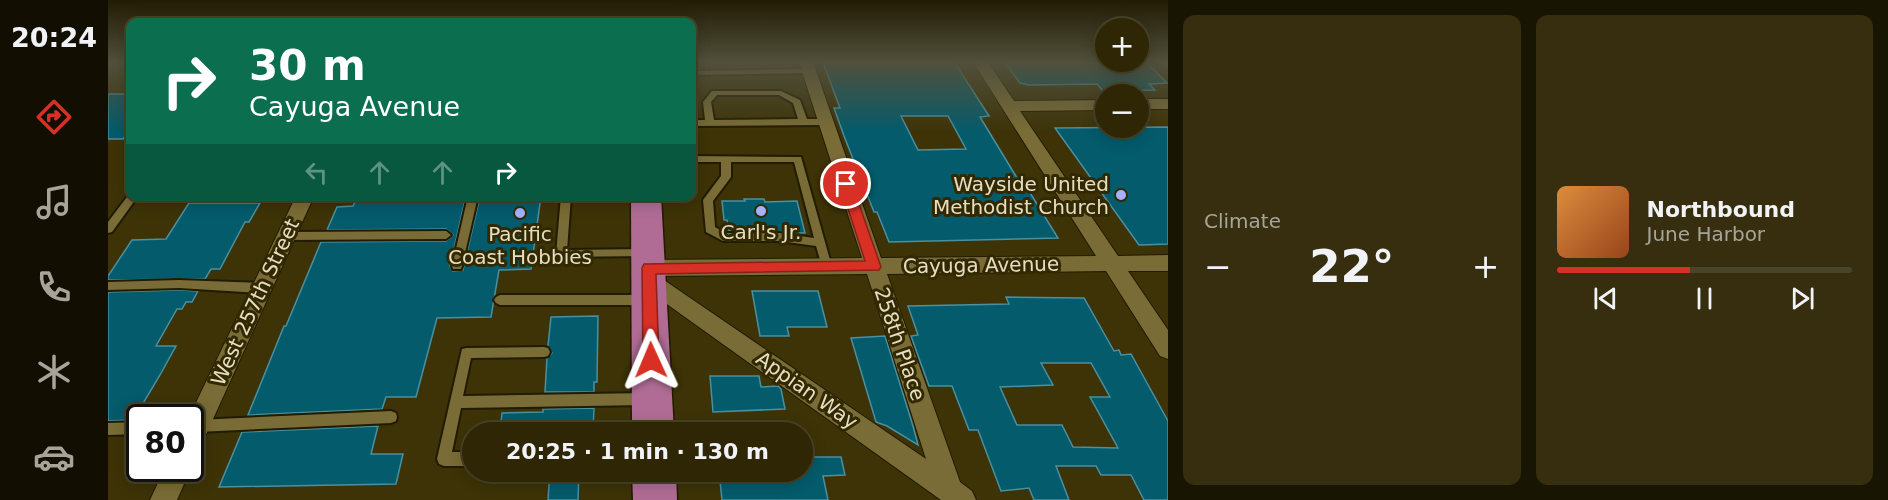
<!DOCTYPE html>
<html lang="en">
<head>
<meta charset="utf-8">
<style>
  :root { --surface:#2e2605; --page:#362e0f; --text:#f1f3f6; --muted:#a7a59a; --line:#494327; --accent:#d93025 }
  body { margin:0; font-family:"DejaVu Sans",sans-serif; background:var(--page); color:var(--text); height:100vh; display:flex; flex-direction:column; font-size:22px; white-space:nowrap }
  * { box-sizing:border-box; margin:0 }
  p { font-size:20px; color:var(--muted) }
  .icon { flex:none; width:33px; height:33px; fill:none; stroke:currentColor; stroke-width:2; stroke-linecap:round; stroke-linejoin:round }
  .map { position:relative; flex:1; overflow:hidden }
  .panel { display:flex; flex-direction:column; gap:15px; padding:15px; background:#191503; width:720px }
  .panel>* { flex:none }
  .guide { position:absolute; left:18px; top:18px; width:570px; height:183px; border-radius:12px; box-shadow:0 3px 15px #0003,0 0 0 2px var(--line); background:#0b6e4f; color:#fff; overflow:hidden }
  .buttons { position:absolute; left:987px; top:18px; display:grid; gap:12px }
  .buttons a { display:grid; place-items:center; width:54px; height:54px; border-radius:50%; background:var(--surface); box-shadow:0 3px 15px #0003,0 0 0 2px var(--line); font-size:30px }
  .speed { position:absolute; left:18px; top:404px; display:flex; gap:12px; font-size:30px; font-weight:700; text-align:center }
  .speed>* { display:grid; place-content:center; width:78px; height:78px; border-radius:50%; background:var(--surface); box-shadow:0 3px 15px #0003,0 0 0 2px var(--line); line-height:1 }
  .speed .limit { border:3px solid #111; border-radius:9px; background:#fff; color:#111 }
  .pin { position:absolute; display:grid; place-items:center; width:51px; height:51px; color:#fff; margin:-26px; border:3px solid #fff; border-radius:50%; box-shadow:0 2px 6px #0007 }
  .me { position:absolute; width:66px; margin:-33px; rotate:359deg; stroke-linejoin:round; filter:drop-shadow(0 0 4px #0008) }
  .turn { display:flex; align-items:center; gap:21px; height:126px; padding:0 24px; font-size:27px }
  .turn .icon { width:78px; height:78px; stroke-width:2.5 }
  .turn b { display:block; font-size:42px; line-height:51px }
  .lanes { display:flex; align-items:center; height:57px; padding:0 24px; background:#0003; justify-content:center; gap:30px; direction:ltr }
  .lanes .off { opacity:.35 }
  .big { font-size:45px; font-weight:700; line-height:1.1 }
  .panel .card { flex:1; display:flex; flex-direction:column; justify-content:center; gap:9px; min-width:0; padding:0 21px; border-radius:12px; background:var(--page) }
  .song { display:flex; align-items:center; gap:18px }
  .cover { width:72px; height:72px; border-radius:9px; background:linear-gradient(135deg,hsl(30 70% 55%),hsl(20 70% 35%)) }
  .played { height:6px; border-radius:3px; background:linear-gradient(90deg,var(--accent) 45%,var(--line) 45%) }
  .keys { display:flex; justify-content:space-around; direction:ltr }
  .heat { display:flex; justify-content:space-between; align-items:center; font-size:33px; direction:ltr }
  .panel .tiles { flex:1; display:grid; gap:15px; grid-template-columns:repeat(2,1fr) }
  .trip { position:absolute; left:354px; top:422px; width:351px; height:60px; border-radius:30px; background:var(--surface); box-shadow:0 3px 15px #0003,0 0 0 2px var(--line); font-weight:700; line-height:60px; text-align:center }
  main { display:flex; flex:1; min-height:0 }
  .tab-bar { display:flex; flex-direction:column; width:108px; justify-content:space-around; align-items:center; background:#120f02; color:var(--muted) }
  .tab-bar .icon { width:42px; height:42px }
  .tab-bar .active { color:var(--accent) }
  .tab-bar b { font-size:27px; color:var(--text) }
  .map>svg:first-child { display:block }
</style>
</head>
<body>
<main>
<nav class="tab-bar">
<b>20:24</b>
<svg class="icon active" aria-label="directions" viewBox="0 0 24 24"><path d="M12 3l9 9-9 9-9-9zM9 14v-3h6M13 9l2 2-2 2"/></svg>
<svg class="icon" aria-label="music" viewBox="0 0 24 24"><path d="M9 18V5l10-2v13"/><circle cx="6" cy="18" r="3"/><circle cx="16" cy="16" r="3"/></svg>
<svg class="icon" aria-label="phone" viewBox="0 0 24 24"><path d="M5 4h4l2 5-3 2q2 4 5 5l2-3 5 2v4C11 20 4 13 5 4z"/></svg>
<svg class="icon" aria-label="climate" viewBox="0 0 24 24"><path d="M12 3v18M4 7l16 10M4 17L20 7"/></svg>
<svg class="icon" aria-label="car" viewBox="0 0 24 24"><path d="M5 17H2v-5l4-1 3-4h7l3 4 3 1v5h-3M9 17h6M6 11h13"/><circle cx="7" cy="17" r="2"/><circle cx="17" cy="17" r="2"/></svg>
</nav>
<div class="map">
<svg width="1060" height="500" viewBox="0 0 1060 500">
  <rect width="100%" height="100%" fill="#3d3307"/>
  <g fill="#045b6b" stroke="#4990a1" stroke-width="1.5" fill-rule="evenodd">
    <path d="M 715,63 L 847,63 L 881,116 L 872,117 L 909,178 L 913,178 L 950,238 L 781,242 L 769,212 L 766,212 L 736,136 L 726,108 L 732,108 ZM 793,116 L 840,116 L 858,149 L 810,150 Z"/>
    <path d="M 897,63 L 1039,63 L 1059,83 L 1041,84 L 1047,90 L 995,91 L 989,84 L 921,85 L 912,83 Z"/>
    <path d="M 0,94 L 22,94 L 22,131 L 15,139 L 0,139 Z"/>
    <path d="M 1060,127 L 1060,244 L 1031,245 L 947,128 Z"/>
    <path d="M 333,196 L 358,196 L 342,266 L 345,271 L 355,270 L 372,196 L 433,196 L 423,269 L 391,270 L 383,317 L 329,318 L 308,397 L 278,397 L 274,409 L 140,415 L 176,326 L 178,326 L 213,242 L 338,241 L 345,235 L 338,229 L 219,230 L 229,207 L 245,206 L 247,202 L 332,201 Z"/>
    <path d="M 636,199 L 656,199 L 657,202 L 689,201 L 697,233 L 621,231 L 619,220 L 616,220 L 614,201 L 637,201 Z"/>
    <path d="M 81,203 L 152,203 L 141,222 L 137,222 L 112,269 L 103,269 L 97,279 L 0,280 L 0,276 L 24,240 L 58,239 Z"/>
    <path d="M 71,290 L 90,291 L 84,302 L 78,302 L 74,309 L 69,309 L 48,346 L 68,346 L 52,375 L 27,417 L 22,420 L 0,421 L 0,292 Z"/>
    <path d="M 644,291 L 710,291 L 719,327 L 679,327 L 681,336 L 652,336 Z"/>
    <path d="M 898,297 L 976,298 L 1006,351 L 1011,350 L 1013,355 L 1023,354 L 1060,421 L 1060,500 L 1036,500 L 1023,475 L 993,475 L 988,466 L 948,466 L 961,500 L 926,500 L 921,488 L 893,491 L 870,430 L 861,430 L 844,386 L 821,386 L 803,336 L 810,335 L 800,306 L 901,304 ZM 933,363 L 983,363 L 1002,397 L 982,397 L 1010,448 L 965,447 L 954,425 L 909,425 L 892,387 L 945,385 Z"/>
    <path d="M 490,316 L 489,382 L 486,382 L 486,392 L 437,392 L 439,358 L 444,353 L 440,346 L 443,317 Z"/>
    <path d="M 777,336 L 805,426 L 810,445 L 779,426 L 768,422 L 743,338 Z"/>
    <path d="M 602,376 L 651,376 L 653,387 L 670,386 L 673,389 L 677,409 L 605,412 Z"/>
    <path d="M 486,408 L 485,432 L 392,432 L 394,413 L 435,412 L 435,409 Z"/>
    <path d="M 270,426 L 263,454 L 295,454 L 288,484 L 111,487 L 134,432 Z"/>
    <path d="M 694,457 L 733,457 L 737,475 L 715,476 L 720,500 L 614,500 L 611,471 L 694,471 Z"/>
    <path d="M 442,471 L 471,471 L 470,500 L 440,500 Z"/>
  </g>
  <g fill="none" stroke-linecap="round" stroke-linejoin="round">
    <defs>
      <g id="service">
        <path d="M 701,69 L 704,69 L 704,73 L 584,75 L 584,71 Z"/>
        <path d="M 604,91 L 673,91 L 692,100 L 699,119 L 717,119 L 721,122 L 717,125 L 584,126 L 584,120 L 597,120 L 595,102 ZM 609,95 L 671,95 L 685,103 L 690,119 L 606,120 L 603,102 Z"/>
        <path d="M 584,156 L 693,157 L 724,267 L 723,270 L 715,270 L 708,246 L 671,241 L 615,241 L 598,232 L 595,200 L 613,176 L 613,162 L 584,162 ZM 623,162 L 686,162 L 706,238 L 671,233 L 617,233 L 607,227 L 605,201 L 623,177 Z"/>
        <path d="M 22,193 L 22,196 L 30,196 L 4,232 L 0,233 L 0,222 Z"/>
        <path d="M 360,196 L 370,196 L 354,266 L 353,269 L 345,269 L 344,266 Z"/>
        <path d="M 453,196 L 463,196 L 459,250 L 536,249 L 540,250 L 541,253 L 540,256 L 449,257 L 448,254 Z"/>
        <path d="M 338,231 L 343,235 L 338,239 L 178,240 L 173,236 L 178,232 Z"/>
        <path d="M 71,280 L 154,283 L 158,285 L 160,288 L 158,291 L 154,293 L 71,288 L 0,290 L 0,282 Z"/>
        <path d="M 392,295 L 536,295 L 540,297 L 542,300 L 540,303 L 536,305 L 392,305 L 388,303 L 386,300 L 388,297 Z"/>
        <path d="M 436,347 L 440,348 L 442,352 L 440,356 L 436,357 L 363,358 L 355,396 L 538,393 L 542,395 L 544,399 L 542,403 L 538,405 L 353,408 L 344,452 L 364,452 L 364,466 L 336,466 L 331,464 L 329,459 L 354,349 L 358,348 Z"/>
        <path d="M 283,411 L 288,413 L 289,417 L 288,421 L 283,423 L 89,432 L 84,430 L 82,426 L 84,422 L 89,420 Z"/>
        <path d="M 32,422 L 32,434 L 0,435 L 0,423 Z"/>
      </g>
      <g id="minor">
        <path d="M 691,62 L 705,62 L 773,258 L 988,256 L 865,62 L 880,62 L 906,101 L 998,100 L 998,110 L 912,111 L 1010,256 L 1060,255 L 1060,271 L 1020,271 L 1060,330 L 1060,359 L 1052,356 L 998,271 L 779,274 L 852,482 L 864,491 L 868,500 L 833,500 L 535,287 L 532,281 L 537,275 L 531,268 L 534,262 L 541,260 L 754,258 ZM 759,274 L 818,459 L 550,276 Z"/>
        <path d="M 1051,62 L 1060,62 L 1060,68 Z"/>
        <rect x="1030" y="99" width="30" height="10"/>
        <path d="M 188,196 L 206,196 L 91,450 L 82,453 L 81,417 Z"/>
        <path d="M 57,468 L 83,468 L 69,500 L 42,500 Z"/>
      </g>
      <g id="trunk">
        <path d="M 523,196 L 553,196 L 566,432 L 524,432 Z"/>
        <path d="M 524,471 L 568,471 L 569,500 L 525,500 Z"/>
      </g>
    </defs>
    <use href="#service" stroke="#211b00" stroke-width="4"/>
    <use href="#minor" stroke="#211b00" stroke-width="2"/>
    <use href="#trunk" stroke="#211b00" stroke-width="3"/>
    <use href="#service" fill="#7a6c36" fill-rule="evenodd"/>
    <use href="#minor" fill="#7a6c36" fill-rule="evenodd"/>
    <use href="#trunk" fill="#b06c94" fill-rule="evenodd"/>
  </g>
  <linearGradient id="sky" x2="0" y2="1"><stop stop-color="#221c04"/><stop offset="0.47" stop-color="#51503c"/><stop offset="1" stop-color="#51503c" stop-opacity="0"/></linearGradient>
  <rect width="1060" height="132" fill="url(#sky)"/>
  <path fill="#d93025" stroke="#8d1f18" stroke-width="1.5" d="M 738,179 L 744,184 L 773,267 L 771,270 L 548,274 L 551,360 L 549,365 L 543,367 L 538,365 L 535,360 L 534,268 L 536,264 L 757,261 L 732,184 Z"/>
  <g fill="#a4b2fc" stroke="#332900" stroke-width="2">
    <circle cx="1013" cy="195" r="6"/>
    <circle cx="653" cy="211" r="6"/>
    <circle cx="412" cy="213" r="6"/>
  </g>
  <g text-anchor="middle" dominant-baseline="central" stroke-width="6" stroke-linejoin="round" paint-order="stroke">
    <g font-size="20" fill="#e5dec3" stroke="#332900">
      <text x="1001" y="184" text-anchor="end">Wayside United<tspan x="1001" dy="23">Methodist Church</tspan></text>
      <text x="653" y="232">Carl's Jr.</text>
      <text x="412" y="234">Pacific<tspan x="412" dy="23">Coast Hobbies</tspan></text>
    </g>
    <g font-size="20" fill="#e5dec3" stroke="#332900">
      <text transform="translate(873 265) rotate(-1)">Cayuga Avenue</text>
      <text transform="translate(147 302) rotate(-65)">West 257th Street</text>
      <text transform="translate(792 344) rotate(71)">258th Place</text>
      <text transform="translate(699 390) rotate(35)">Appian Way</text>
    </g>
  </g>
</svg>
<div class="buttons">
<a>+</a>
<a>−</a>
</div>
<div class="speed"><div class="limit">80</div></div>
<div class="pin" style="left:738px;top:184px;background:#d93025"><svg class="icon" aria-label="arrive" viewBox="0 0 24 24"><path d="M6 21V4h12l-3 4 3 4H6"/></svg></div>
<svg class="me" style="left:543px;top:360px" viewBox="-20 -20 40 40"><path d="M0-17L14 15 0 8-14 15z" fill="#d93025" stroke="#fff" stroke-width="4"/></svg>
<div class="trip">20:25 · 1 min · 130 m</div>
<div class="guide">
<div class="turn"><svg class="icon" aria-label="right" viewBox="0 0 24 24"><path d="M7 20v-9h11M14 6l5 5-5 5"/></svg><div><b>30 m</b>Cayuga Avenue</div></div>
<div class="lanes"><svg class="icon off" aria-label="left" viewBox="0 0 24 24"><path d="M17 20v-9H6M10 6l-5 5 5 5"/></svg><svg class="icon off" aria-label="ahead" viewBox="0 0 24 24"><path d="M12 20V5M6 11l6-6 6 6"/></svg><svg class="icon off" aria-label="ahead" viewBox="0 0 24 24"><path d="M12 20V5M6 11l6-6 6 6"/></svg><svg class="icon" aria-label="right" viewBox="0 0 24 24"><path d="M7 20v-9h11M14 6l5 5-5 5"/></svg></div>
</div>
</div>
<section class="panel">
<div class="tiles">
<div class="card"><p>Climate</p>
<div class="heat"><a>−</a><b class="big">22°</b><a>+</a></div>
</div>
<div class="card">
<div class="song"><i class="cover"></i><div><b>Northbound</b><p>June Harbor</p></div></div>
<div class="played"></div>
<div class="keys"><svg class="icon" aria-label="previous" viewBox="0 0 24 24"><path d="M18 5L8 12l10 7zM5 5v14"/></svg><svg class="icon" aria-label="pause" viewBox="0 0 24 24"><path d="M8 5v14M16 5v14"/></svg><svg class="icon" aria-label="next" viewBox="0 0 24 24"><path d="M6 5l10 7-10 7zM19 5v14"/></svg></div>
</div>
</div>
</section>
</main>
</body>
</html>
